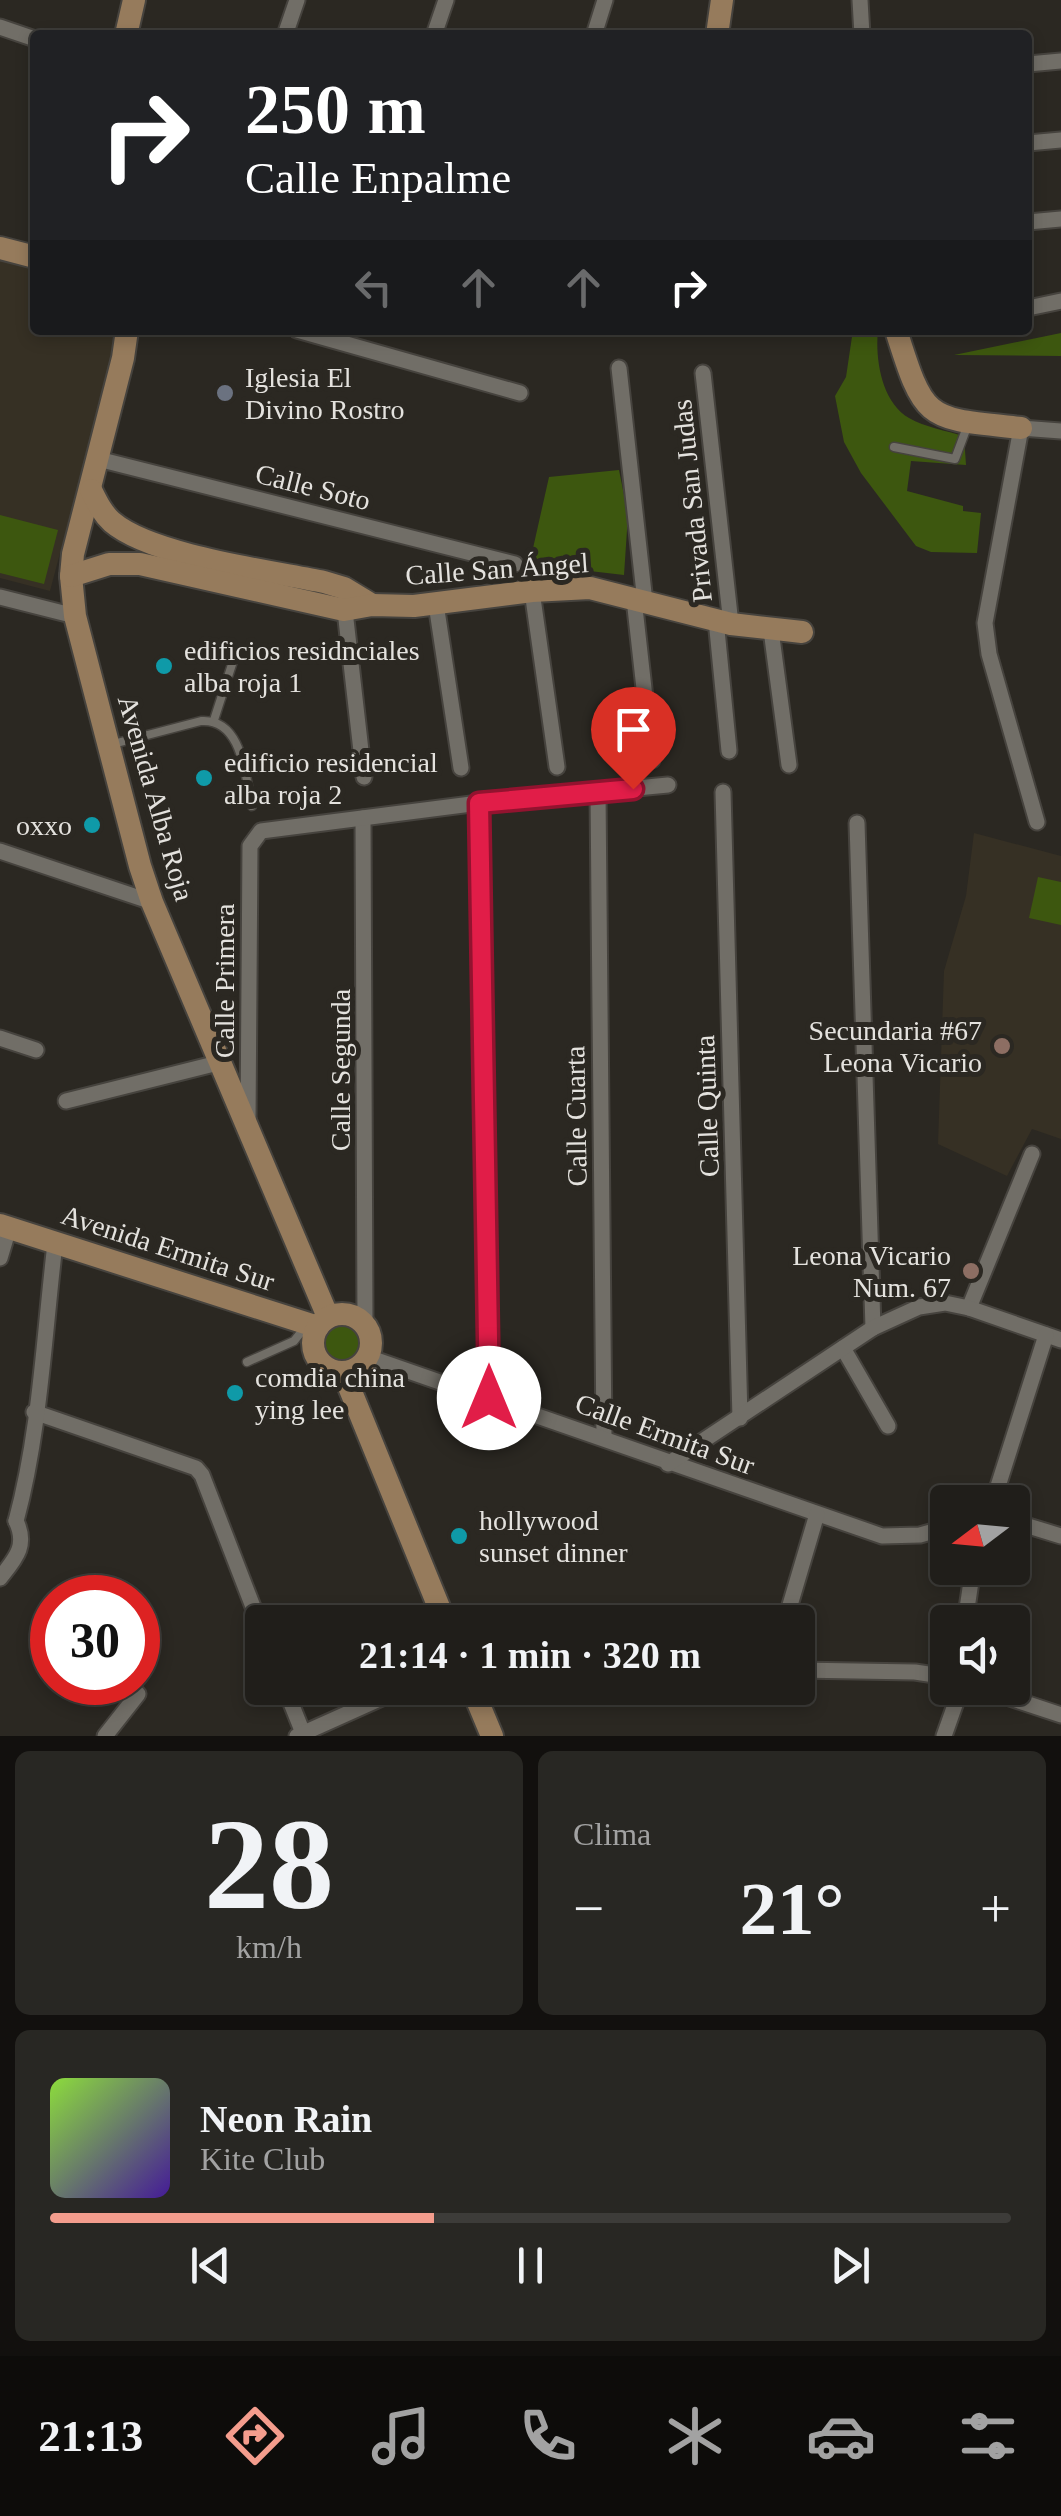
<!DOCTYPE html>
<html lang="es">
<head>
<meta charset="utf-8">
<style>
  :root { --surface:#201e1a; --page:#282723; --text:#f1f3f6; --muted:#a2a2a2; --line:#3d3c39; --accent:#f49d8d }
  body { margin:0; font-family:"Times New Roman",serif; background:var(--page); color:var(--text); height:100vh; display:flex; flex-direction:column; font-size:38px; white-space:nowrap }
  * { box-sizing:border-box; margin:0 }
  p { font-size:32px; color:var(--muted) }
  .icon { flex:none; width:55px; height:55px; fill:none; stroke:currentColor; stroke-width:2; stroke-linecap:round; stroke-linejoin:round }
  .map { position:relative; height:1736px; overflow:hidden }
  .details { display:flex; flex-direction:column; gap:15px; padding:15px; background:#12100e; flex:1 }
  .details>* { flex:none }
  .guide { position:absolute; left:30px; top:30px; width:1002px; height:305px; border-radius:10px; box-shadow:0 5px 15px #0003,0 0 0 2px var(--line); background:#202124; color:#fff; overflow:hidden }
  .needle { width:65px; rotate:254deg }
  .controls { position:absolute; left:930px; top:1485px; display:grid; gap:20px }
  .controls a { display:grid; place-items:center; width:100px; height:100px; border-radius:10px; background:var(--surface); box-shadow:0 5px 15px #0003,0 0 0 2px var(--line); font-size:50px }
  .speed { position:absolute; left:30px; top:1575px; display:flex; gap:20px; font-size:50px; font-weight:700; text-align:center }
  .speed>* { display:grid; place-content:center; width:130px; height:130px; border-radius:50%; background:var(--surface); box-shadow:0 5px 15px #0003,0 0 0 2px var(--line); line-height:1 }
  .speed .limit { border:15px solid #d22; background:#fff; color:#111 }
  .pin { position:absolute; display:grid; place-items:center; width:85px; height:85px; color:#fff; margin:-102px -42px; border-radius:50% 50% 50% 0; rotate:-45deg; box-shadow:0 0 10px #0007 }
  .pin .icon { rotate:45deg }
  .me { position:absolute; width:110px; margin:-55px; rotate:0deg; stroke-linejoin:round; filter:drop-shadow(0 0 8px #0008) }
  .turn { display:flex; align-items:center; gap:35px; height:210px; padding:0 50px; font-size:45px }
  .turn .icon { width:130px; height:130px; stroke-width:2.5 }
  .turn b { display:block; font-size:70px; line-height:85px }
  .lanes { display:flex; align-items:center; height:95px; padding:0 50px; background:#0003; justify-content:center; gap:50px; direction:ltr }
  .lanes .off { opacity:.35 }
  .big { font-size:75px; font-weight:600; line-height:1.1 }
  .details .widget { flex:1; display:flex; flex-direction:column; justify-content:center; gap:15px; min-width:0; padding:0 35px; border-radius:15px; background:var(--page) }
  .details .dial { align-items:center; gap:0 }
  .dial b { font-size:130px; line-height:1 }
  .song { display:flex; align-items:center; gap:30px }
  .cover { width:120px; height:120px; border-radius:15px; background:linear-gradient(135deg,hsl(90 70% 55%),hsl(260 70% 35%)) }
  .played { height:10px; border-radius:5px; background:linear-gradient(90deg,var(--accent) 40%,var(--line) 40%) }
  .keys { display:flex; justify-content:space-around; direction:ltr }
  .heat { display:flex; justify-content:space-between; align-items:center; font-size:55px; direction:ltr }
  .details .tiles { flex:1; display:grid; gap:15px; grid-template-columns:1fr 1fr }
  .widget:last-child { grid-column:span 2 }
  .trip { position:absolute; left:245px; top:1605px; width:570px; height:100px; border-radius:10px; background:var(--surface); box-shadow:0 5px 15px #0003,0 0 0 2px var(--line); font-weight:600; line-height:100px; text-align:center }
  .tab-bar { display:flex; height:160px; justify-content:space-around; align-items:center; background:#0d0c0a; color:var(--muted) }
  .tab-bar .icon { width:70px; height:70px }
  .tab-bar .selected { color:var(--accent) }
  .tab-bar b { font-size:45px; color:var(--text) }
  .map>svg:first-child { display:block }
</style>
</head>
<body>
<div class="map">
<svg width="1061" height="1736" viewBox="0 0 1061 1736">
  <rect width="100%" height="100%" fill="#2b2822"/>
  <g fill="#363024">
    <path d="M 0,258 L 35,265 L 35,330 L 119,330 L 50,591 L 0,578 Z"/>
    <path d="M 974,833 L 1061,856 L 1061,1139 L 1032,1129 L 1007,1176 L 938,1144 L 944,971 L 966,896 Z"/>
  </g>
  <g fill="#3d570f">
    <path d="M 853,330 L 878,330 C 875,358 881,402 909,418 C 925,427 946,431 964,436 L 966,465 L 911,461 L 907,491 L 963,506 L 963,511 L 981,513 L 977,553 L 931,552 L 916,546 L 861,473 L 844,442 L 835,396 L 846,377 Z"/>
    <path d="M 1061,333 L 1061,356 L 954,355 Z"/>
    <path d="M 619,470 L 628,515 L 624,575 L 581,570 L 527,575 L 549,477 Z"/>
    <path d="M 0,515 L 58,530 L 44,584 L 0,573 Z"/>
    <path d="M 1038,877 L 1061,882 L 1061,925 L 1029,918 Z"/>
    <circle cx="342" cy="1343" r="20"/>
  </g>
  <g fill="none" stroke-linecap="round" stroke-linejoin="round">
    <defs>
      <g id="lane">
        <path d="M 894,447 L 955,459 L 967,427"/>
        <path d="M 214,720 L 236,652"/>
        <path d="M 113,744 L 201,721 C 242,718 245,775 252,806"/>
        <path d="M 247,1362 L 294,1341 L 306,1326"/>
      </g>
      <g id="street">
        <path d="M 860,0 L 862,35"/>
        <path d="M 0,27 L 35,39"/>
        <path d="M 285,35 L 297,0"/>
        <path d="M 434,35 L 446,0"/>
        <path d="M 594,35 L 605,0"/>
        <path d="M 1028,64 L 1061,61"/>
        <path d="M 1028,143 L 1061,140"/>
        <path d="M 1028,222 L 1061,219"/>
        <path d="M 1028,308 L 1061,301"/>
        <path d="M 297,330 L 520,393"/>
        <path d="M 619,368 L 645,602"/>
        <path d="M 703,373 L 731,624"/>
        <path d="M 98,459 L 515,564"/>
        <path d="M 532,591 L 557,767"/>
        <path d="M 0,597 L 75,616"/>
        <path d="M 634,599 L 652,760"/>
        <path d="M 344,602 L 364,777"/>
        <path d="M 436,604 L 461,768"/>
        <path d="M 716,620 L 729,751"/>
        <path d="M 771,630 L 789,765"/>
        <path d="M 723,792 L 740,1418"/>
        <path d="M 598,793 L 604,1438"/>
        <path d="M 479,803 L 489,1398"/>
        <path d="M 363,818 L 365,1323"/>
        <path d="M 1037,822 L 989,654 L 985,623 L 1021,428 L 1061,431"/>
        <path d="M 857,823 L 873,1328"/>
        <path d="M 0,851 L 152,902"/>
        <path d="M 0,1038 L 36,1050"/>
        <path d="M 66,1101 L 218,1063"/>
        <path d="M 248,1121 L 250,846 L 261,831 L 479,803 L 668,785"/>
        <path d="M 0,1258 L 9,1228"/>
        <path d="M 969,1308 L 1032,1154"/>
        <path d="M 843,1348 L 888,1426"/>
        <path d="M 368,1357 L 882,1536 L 920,1535 L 948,1527"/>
        <path d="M 34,1412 L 196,1468 L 202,1475 L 262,1630"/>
        <path d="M 668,1464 L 873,1328 L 919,1307 L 945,1303 L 969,1308 L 1061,1340"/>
        <path d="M 993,1502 L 1046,1335"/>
        <path d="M 16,1521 C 40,1432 44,1336 55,1244"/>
        <path d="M 1012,1521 L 1061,1536"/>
        <path d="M 0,1578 C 15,1559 28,1546 16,1521"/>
        <path d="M 785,1622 L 817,1514"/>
        <path d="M 965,1622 L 973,1568"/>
        <path d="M 798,1670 L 915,1672 L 948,1677"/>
        <path d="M 285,1688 L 303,1733"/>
        <path d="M 980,1688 L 1061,1715"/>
        <path d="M 105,1736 L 138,1694 L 125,1682"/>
        <path d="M 297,1736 L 404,1688"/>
        <path d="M 944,1736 L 961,1688"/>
      </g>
      <g id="secondary">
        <path d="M 126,35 L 134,0"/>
        <path d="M 717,35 L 722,0"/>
        <path d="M 0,248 L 35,257"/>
        <path d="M 127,330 L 123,358 L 73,554 L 71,576 L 75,616 L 140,866 L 152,902 L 328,1317"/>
        <path d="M 896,330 C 925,423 926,418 1021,428"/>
        <path d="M 91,490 C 97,502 102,513 112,522 C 152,556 270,571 324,582 L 344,588 L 372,605"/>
        <path d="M 71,576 L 109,564 L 140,564 L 344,610 L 372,605 L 414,606 L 532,591 L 590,588 L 731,624 L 802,632"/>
        <path d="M 0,1225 L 318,1327"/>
        <circle cx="342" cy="1343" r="29"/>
        <path d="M 343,1372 L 445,1622"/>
        <path d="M 472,1688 L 492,1736"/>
      </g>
    </defs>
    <use href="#lane" stroke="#46433e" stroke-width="11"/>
    <use href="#street" stroke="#46433e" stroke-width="19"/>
    <use href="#secondary" stroke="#46433e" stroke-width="26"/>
    <use href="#lane" stroke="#716e67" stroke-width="8"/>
    <use href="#street" stroke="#716e67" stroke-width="15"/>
    <use href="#secondary" stroke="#967b5c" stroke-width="22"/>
  </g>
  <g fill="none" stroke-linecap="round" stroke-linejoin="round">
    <defs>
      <path id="route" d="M 489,1398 L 479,803 L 633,789"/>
    </defs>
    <use href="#route" stroke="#92132f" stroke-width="25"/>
    <use href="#route" stroke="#e11d48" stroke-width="18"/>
  </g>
  <circle fill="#6b7280" stroke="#2b2822" stroke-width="4" cx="225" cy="393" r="10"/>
  <g fill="#0f9aa8" stroke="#2b2822" stroke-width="4">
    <circle cx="164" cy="666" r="10"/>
    <circle cx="204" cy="778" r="10"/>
    <circle cx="92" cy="825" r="10"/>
    <circle cx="235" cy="1393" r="10"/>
    <circle cx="459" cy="1536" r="10"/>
  </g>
  <g fill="#8d6e63" stroke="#2b2822" stroke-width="4">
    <circle cx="1002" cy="1046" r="10"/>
    <circle cx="971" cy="1271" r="10"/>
  </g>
  <g text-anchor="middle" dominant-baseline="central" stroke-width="10" stroke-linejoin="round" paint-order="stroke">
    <g font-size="28" fill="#e4e2de" stroke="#2b2822" text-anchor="start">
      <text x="245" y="377">Iglesia El<tspan x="245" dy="32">Divino Rostro</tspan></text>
      <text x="184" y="650">edificios residnciales<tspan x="184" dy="32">alba roja 1</tspan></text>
      <text x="224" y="762">edificio residencial<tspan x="224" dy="32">alba roja 2</tspan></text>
      <text x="72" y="825" text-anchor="end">oxxo</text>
      <text x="982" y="1030" text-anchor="end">Secundaria #67<tspan x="982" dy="32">Leona Vicario</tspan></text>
      <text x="951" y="1255" text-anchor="end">Leona Vicario<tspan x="951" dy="32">Num. 67</tspan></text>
      <text x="255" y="1377">comdia china<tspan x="255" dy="32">ying lee</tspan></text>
      <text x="479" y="1520">hollywood<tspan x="479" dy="32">sunset dinner</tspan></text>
    </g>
    <g font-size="28" fill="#e4e2de" stroke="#2b2822">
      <text transform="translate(313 487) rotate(14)">Calle Soto</text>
      <text transform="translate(692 501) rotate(-96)">Privada San Judas</text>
      <text transform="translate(497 569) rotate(-4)">Calle San Ángel</text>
      <text transform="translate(156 798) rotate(74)">Avenida Alba Roja</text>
      <text transform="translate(224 981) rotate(-90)">Calle Primera</text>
      <text transform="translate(340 1070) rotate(-90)">Calle Segunda</text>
      <text transform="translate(707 1106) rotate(-92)">Calle Quinta</text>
      <text transform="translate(576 1116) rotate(-91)">Calle Cuarta</text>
      <text transform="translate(168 1248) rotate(18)">Avenida Ermita Sur</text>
      <text transform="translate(665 1434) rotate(20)">Calle Ermita Sur</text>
    </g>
  </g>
</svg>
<div class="controls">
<a><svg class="needle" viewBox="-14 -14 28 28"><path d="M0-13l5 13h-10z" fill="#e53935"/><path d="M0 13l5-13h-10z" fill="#a2a2a2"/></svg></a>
<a><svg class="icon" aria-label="sound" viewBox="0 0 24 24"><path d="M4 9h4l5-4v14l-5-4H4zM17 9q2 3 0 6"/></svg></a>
</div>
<div class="speed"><div class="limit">30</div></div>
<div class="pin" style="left:633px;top:789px;background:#d93025"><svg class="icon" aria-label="arrive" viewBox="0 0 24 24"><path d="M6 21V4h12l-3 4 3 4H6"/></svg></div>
<svg class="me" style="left:489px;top:1398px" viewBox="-20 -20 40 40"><circle r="19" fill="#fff"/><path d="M0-13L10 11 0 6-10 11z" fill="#e11d48"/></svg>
<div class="trip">21:14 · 1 min · 320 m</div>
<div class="guide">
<div class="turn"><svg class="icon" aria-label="right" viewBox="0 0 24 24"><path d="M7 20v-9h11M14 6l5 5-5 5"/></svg><div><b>250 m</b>Calle Enpalme</div></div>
<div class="lanes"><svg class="icon off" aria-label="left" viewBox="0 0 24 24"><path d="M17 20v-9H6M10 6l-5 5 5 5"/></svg><svg class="icon off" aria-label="ahead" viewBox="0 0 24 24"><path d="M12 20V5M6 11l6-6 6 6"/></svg><svg class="icon off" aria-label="ahead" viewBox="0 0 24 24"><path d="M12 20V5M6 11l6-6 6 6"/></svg><svg class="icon" aria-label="right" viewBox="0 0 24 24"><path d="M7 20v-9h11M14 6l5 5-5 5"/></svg></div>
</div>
</div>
<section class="details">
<div class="tiles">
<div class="widget dial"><b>28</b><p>km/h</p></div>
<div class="widget"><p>Clima</p>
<div class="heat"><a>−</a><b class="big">21°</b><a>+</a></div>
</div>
<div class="widget">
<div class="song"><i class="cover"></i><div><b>Neon Rain</b><p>Kite Club</p></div></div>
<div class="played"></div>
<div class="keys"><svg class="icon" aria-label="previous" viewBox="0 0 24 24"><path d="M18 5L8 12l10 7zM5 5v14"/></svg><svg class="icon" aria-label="pause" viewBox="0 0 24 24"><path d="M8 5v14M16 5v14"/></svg><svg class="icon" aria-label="next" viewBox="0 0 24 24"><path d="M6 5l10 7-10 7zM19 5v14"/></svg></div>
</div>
</div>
</section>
<nav class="tab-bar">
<b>21:13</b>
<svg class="icon selected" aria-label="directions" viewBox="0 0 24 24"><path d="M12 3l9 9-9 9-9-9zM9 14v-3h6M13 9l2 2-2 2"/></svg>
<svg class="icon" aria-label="music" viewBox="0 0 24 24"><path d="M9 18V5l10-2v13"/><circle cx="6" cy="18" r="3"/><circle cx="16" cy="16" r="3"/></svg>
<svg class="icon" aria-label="phone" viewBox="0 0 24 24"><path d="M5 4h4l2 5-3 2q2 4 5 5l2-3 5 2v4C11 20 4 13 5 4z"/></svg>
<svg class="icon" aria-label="climate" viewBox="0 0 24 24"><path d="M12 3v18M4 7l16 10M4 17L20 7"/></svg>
<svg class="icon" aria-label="car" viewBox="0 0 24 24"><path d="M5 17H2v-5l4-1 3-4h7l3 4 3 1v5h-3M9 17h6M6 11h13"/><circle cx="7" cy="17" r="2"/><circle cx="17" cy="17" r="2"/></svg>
<svg class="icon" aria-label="filters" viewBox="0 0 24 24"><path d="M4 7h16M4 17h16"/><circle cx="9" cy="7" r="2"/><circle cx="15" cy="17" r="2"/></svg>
</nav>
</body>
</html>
